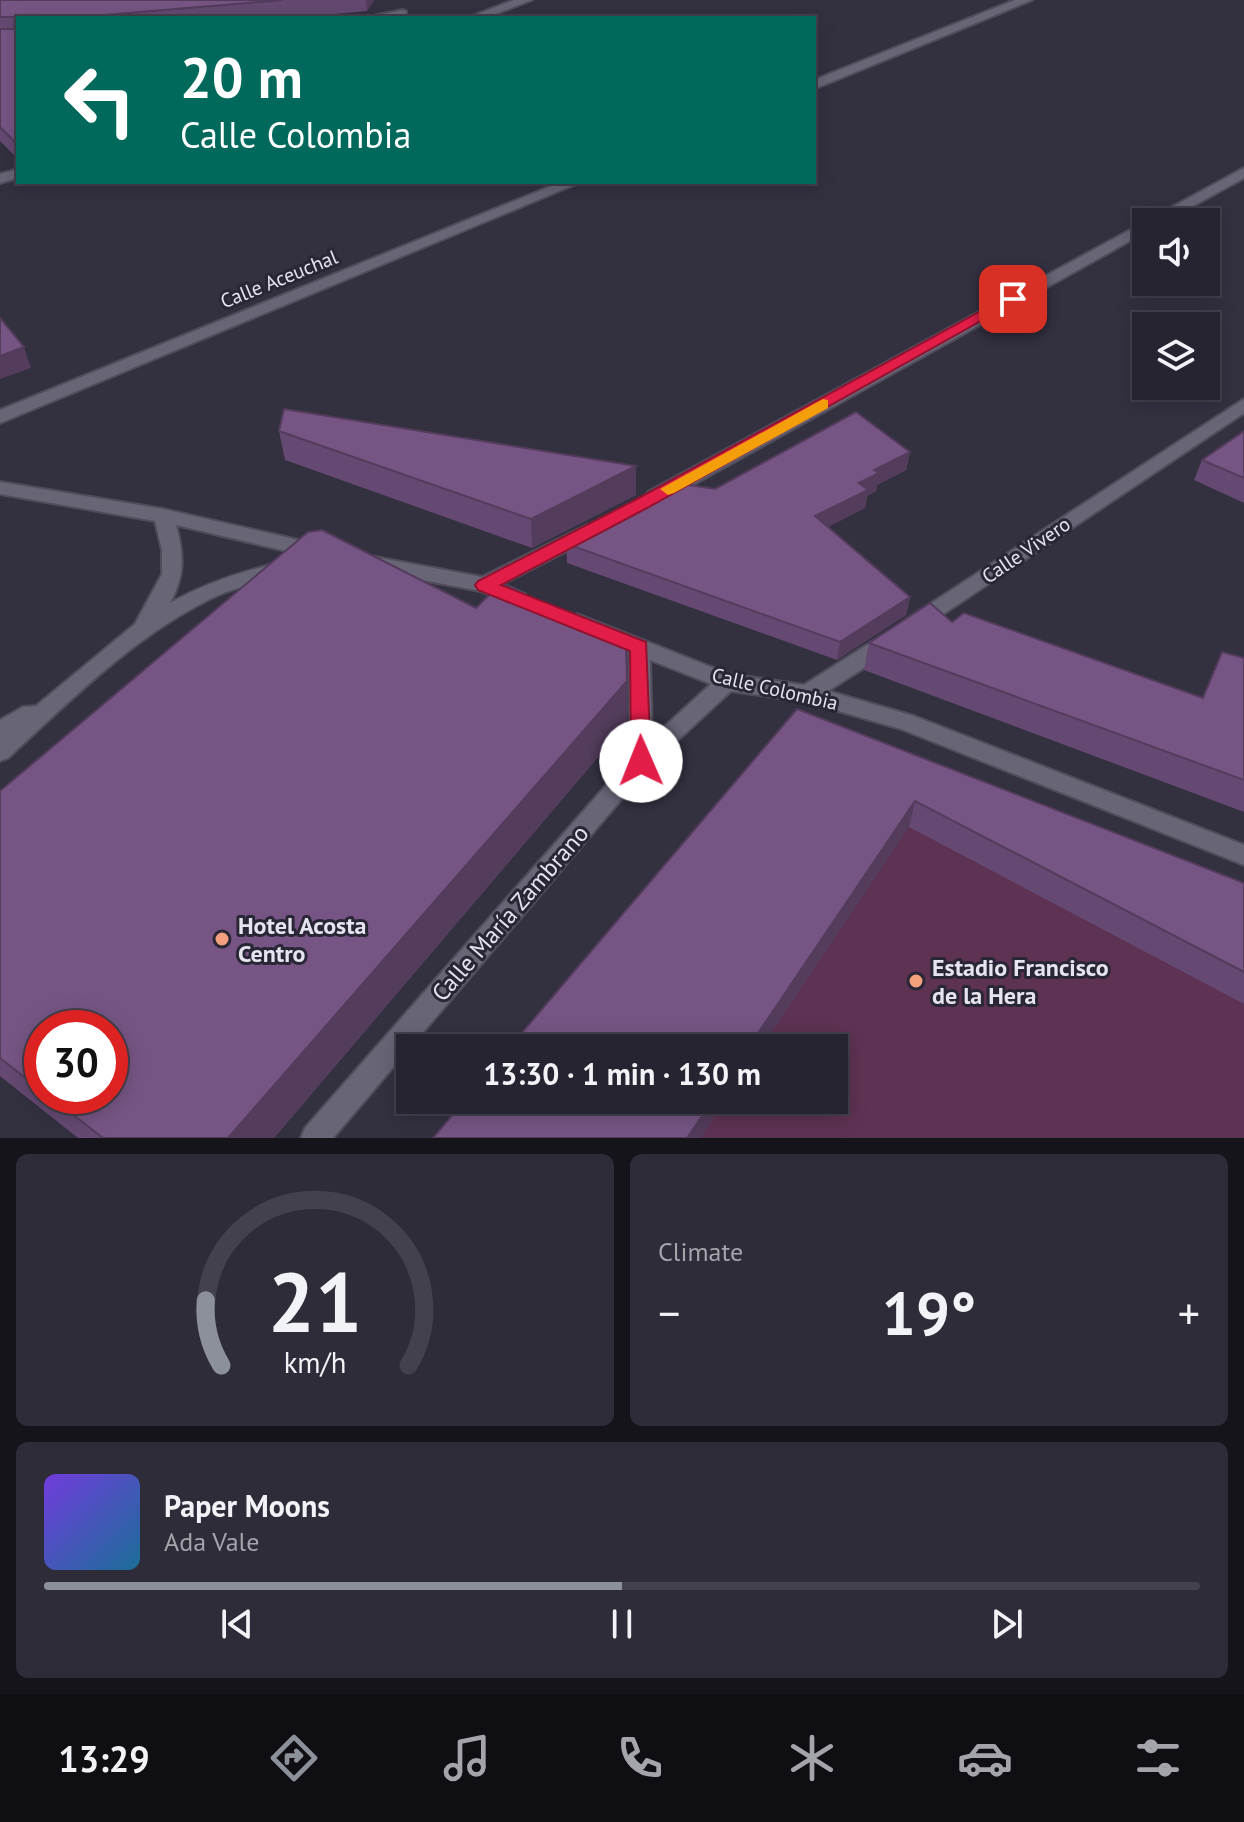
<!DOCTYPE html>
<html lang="en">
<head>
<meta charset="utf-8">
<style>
  :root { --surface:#262430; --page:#2e2c38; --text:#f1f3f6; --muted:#a4a4ab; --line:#42414c; --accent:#8c9099 }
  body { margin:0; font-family:"PT Sans",sans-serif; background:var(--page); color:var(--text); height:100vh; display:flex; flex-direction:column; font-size:30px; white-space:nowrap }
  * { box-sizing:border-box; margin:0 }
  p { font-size:26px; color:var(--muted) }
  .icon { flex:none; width:44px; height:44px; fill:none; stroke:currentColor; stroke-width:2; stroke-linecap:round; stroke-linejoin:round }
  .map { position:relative; height:1138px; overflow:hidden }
  .drawer { display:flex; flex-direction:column; gap:16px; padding:16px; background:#15141a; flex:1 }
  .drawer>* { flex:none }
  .banner { position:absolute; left:16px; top:16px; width:800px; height:168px; border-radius:0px; box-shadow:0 4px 20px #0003,0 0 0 2px var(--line); background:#00695c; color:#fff; overflow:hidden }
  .controls { position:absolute; left:1132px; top:208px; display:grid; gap:16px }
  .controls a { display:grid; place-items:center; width:88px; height:88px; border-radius:0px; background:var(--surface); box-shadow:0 4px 20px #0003,0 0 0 2px var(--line); font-size:40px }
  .speed { position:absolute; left:24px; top:1010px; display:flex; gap:16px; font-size:40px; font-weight:700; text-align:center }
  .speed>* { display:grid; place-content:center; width:104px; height:104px; border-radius:50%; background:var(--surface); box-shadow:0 4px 20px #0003,0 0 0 2px var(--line); line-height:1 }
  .speed .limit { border:12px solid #d22; background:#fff; color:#111 }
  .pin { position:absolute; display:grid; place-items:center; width:68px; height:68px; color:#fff; margin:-34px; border-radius:16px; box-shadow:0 4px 12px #0006 }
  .me { position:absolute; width:88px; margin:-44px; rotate:359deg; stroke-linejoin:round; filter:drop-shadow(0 0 6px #0008) }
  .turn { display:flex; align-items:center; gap:28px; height:168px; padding:0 32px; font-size:36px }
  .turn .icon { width:104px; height:104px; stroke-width:2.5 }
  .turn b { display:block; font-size:56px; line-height:68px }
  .big { font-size:60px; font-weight:700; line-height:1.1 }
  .drawer .widget { flex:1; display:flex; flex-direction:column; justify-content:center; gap:12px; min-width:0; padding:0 28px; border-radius:12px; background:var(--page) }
  .drawer .dial { align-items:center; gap:0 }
  .dial svg { height:208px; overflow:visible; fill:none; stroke:var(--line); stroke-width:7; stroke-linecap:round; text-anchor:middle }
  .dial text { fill:var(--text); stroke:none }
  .song { display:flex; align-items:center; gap:24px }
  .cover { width:96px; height:96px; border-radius:12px; background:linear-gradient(135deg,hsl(260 70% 55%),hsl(200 70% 35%)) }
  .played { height:8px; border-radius:4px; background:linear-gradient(90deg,var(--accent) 50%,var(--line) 50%) }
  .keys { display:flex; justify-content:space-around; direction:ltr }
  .heat { display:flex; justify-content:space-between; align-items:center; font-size:44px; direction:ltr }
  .drawer .tiles { flex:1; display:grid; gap:16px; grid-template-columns:1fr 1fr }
  .widget:last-child { grid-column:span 2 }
  .trip { position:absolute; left:396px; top:1034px; width:452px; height:80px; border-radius:0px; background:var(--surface); box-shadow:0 4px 20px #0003,0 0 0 2px var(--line); font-weight:700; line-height:80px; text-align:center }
  .tab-bar { display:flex; height:128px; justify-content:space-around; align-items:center; background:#0f0e13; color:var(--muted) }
  .tab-bar .icon { width:56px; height:56px }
  .tab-bar .on { color:var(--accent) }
  .tab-bar b { font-size:36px; color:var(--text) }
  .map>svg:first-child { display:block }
</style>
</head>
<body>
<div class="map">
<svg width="1244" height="1138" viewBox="0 0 1244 1138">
  <rect width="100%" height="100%" fill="#333040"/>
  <path fill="#5e3253" d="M 793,735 L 1244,915 L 1244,1138 L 456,1138 L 488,1100 L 834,1100 L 834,1048 L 532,1048 Z"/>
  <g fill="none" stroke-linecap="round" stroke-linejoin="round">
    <defs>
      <g id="street">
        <path d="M 514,0 L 532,0 L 485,18 L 467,18 Z"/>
        <path d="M 1015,0 L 1032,0 L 814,89 L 814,80 Z"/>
        <path d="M 402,10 L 406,11 L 406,17 L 364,18 Z"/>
        <path d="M 1244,168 L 1244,178 L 1164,222 L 1146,222 L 1146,232 L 662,502 L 648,502 L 645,497 L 648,492 Z"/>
        <path d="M 18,169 L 18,178 L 0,183 L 0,174 Z"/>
        <path d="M 561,182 L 581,182 L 0,423 L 0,410 Z"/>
        <path d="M 1244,399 L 1244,413 L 921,629 L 907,629 L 904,624 L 907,619 Z"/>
        <path d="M 0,482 L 163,509 L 316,544 L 326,551 L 316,558 L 176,525 C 184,555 185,576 170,603 C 208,582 245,570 288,561 L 298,568 L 295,573 C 267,581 239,585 212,598 C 134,636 71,700 8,758 L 0,761 L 0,720 L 23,707 L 36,706 L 135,624 L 162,574 L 162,550 L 155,521 L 0,494 Z"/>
        <path d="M 587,525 L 594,527 L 597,532 L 594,537 L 502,584 L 525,594 L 528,599 L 525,604 L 518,606 L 480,591 L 375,571 L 365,564 L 375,557 L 482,577 Z"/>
        <path d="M 577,614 L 729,674 L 804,685 L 881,636 L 895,636 L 898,642 L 895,648 L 828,691 L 914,716 L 1244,845 L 1244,865 L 901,729 L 807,702 L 731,691 L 649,767 L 333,1138 L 301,1138 L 305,1128 L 630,758 L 629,651 L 570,627 L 567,622 L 570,617 ZM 650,660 L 711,684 L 652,738 Z"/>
      </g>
    </defs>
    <use href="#street" stroke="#504d5b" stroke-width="4"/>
    <use href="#street" fill="#686577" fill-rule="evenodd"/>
  </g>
  <g fill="#654972" fill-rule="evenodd">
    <path d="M 0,0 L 374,0 L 367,11 L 291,18 L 18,18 L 18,159 L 0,141 Z"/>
    <path d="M 279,431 L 636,466 L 636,495 L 532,548 L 285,460 Z"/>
    <path d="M 1244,431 L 1244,503 L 1194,480 L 1202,460 Z"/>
    <path d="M 910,452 L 906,470 L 877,485 L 876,491 L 867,496 L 865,508 L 827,527 L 910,597 L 906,615 L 837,660 L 567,563 L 566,536 L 715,489 Z"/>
    <path d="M 952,622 L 1203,698 L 1244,658 L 1244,812 L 864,670 L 869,643 Z"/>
    <path d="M 797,709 L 1244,883 L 1244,1004 L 909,827 Z"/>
    <path d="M 627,723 L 274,1138 L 78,1138 L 0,1076 L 0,791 ZM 42,1028 L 110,1096 L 42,1096 Z"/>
  </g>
  <g fill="#533c5c">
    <path d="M 366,0 L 374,0 L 367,11 Z"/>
    <path d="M 24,347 L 31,368 L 0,379 L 0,356 Z"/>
    <path d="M 910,452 L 906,470 L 877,485 L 876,491 L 867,496 L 865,508 L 813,535 L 815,516 L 859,483 L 874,470 Z"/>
    <path d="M 636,466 L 636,495 L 532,548 L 531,519 Z"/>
    <path d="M 910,597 L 906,615 L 837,660 L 840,642 Z"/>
    <path d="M 627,681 L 627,723 L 274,1138 L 228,1138 Z"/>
    <path d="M 915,801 L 909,827 L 761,1048 L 748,1048 Z"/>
    <path d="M 713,1100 L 726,1100 L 701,1138 L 687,1138 Z"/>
  </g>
  <g fill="#765584" stroke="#533c5c" stroke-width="2">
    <path d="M 0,0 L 283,0 L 69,18 L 18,18 L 18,141 L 15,142 L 0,127 L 0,29 L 14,29 L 15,17 L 0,17 Z"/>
    <path d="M 0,318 L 24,347 L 0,356 Z"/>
    <path d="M 284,409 L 636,466 L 531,519 L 279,431 Z"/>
    <path d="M 856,412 L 910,452 L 874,470 L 879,473 L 859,483 L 868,490 L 815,516 L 910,597 L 840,642 L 567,544 L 574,538 L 566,536 L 670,482 L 715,489 Z"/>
    <path d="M 1244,431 L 1244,478 L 1202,460 Z"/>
    <path d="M 322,530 L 476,608 L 501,583 L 626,644 L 627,681 L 228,1138 L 103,1138 L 49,1096 L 110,1096 L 110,1028 L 42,1028 L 42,1091 L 0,1058 L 0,791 L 308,532 Z"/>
    <path d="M 930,603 L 952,622 L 964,613 L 1203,698 L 1222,652 L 1244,658 L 1244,780 L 869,643 Z"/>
    <path d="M 797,709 L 1244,883 L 1244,972 L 915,801 L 748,1048 L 509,1048 Z"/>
    <path d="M 465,1100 L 713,1100 L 687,1138 L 433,1138 Z"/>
  </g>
  <path fill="#e11d48" stroke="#92132f" stroke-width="2" d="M 1008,296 L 1020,299 L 647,508 L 501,585 L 646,642 L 651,761 L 648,767 L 641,769 L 631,761 L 630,651 L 478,590 L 475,585 L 478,581 L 635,500 Z"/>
  <path fill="#f59e0b" d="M 823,399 L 828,400 L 828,408 L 674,493 L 668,495 L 660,489 Z"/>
  <g fill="#f2a07e" stroke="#292636" stroke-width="3">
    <circle cx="222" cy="939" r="8"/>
    <circle cx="916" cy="981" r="8"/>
  </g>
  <g text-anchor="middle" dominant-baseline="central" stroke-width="6" stroke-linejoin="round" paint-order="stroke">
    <g font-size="20" fill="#e6e5ef" stroke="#292636">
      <text transform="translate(279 279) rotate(-22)">Calle Aceuchal</text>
      <text transform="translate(1026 550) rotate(-34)">Calle Vivero</text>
      <text transform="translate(775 689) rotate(13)">Calle Colombia</text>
    </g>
    <g font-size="24" fill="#e6e5ef" stroke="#292636">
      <text transform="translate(510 913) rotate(-49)">Calle María Zambrano</text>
    </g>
    <g font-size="24" font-weight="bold" fill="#e6e5ef" stroke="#292636" text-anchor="start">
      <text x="238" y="925">Hotel Acosta<tspan x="238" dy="28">Centro</tspan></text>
      <text x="932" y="967">Estadio Francisco<tspan x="932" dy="28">de la Hera</tspan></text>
    </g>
  </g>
</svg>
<div class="controls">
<a><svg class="icon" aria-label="sound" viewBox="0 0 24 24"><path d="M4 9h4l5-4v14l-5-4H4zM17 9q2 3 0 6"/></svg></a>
<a><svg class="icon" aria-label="layers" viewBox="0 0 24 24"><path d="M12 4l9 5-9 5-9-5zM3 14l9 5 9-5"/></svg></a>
</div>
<div class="speed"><div class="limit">30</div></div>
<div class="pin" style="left:1013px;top:299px;background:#d93025"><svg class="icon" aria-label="arrive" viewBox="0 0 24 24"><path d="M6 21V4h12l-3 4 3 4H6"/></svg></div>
<svg class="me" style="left:641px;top:761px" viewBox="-20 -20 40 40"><circle r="19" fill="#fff"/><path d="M0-13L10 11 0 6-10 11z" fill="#e11d48"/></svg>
<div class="trip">13:30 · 1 min · 130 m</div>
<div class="banner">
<div class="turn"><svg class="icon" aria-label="left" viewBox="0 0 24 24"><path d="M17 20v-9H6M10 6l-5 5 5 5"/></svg><div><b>20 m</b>Calle Colombia</div></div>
</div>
</div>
<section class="drawer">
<div class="tiles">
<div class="widget dial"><svg viewBox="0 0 100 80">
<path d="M14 69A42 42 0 1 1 86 69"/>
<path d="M14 69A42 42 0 0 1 8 44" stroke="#8c9099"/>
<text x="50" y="56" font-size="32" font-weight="700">21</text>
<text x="50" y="72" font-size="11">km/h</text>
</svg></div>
<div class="widget"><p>Climate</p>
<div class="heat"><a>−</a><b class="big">19°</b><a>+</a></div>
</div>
<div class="widget">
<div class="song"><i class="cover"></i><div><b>Paper Moons</b><p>Ada Vale</p></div></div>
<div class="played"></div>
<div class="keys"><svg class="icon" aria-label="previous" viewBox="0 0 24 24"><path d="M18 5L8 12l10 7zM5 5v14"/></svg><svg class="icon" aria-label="pause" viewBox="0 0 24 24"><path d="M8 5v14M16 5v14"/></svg><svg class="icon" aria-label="next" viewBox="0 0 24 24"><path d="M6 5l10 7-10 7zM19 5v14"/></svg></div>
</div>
</div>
</section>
<nav class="tab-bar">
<b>13:29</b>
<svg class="icon on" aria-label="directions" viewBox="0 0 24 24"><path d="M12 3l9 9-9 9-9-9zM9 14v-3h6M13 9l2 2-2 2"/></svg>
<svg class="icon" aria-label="music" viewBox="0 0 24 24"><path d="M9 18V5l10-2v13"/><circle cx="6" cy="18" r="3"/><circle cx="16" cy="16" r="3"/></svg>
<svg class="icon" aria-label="phone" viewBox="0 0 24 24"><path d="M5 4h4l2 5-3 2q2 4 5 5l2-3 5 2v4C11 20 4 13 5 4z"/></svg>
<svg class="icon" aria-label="climate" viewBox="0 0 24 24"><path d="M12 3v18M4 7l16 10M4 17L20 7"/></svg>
<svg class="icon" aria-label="car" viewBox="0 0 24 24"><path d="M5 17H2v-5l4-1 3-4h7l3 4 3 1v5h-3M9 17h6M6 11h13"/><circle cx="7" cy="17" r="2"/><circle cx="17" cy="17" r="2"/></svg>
<svg class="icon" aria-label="filters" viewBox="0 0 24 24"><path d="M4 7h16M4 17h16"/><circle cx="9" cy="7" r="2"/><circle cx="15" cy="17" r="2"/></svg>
</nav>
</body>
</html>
